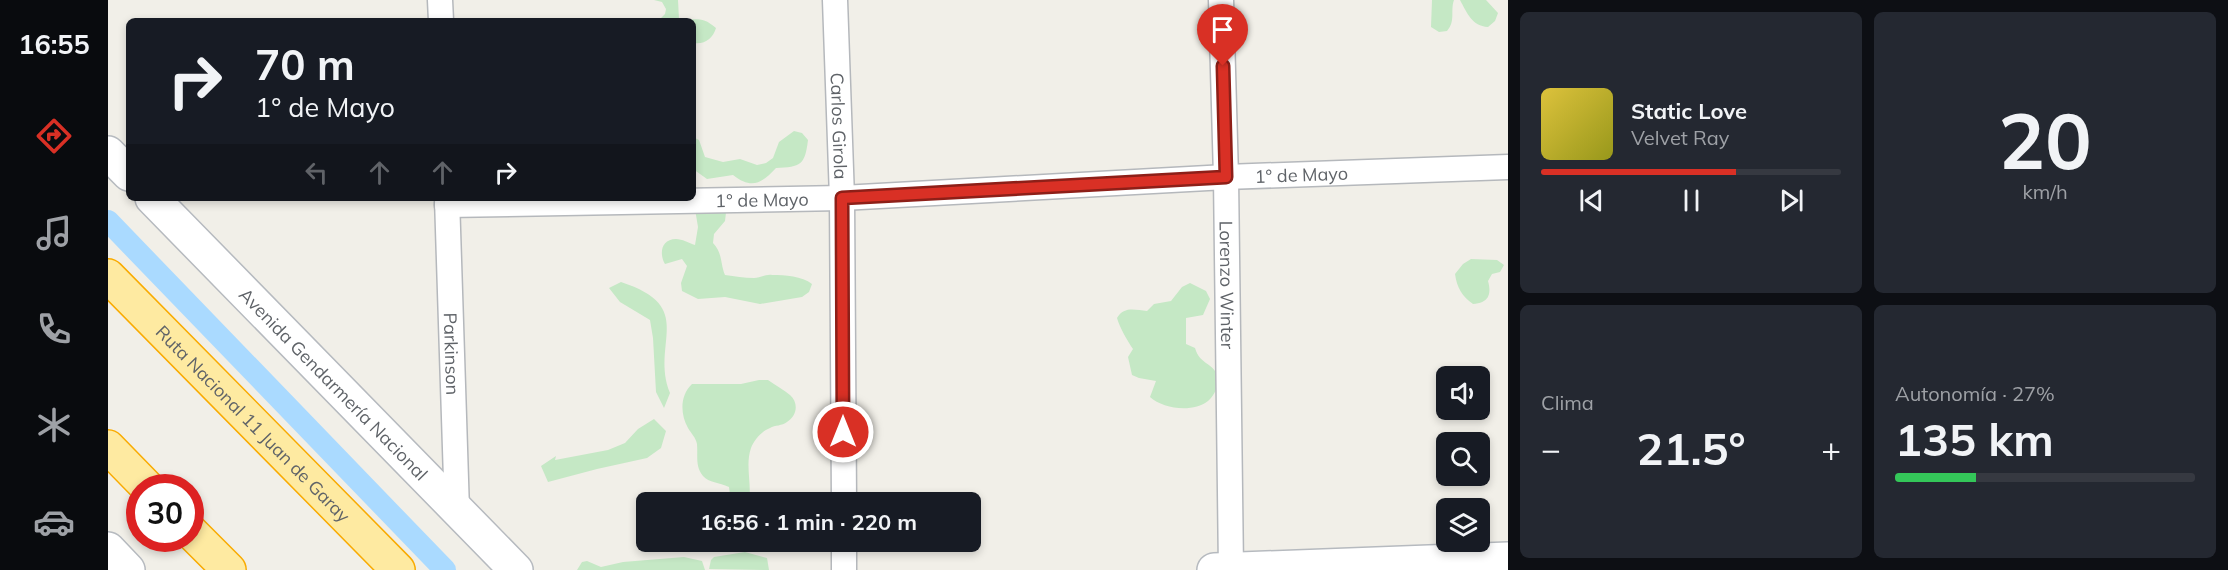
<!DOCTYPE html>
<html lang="es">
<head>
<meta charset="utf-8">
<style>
  :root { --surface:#171b24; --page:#242831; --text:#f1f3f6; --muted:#9ea1a6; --line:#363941; --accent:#d93025 }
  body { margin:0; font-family:Mulish,sans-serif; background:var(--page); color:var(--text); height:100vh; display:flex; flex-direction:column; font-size:22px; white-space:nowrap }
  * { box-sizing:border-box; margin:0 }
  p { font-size:20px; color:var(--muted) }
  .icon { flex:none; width:33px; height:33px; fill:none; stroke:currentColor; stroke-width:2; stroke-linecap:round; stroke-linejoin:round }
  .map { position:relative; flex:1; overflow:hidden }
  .details { display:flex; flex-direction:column; gap:12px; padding:12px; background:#0d0f14; width:720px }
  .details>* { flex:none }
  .guide { position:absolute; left:18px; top:18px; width:570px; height:183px; border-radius:9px; box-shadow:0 3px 9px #0003; background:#171b24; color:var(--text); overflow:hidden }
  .tools { position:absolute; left:1328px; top:366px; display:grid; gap:12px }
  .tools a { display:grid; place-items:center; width:54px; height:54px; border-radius:9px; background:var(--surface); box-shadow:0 3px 9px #0003; font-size:30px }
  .speed { position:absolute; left:18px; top:474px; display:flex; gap:12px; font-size:30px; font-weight:700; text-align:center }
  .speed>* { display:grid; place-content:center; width:78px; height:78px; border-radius:50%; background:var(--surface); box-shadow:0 3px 9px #0003; line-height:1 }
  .speed .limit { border:9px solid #d22; background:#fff; color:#111 }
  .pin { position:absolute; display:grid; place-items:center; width:51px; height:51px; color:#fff; margin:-62px -26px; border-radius:50% 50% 50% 0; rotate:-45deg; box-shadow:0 0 6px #0007 }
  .pin .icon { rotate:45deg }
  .me { position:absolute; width:66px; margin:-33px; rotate:0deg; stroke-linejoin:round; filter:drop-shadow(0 0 4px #0008) }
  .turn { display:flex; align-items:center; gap:21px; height:126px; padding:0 30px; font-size:27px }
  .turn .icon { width:78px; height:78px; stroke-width:2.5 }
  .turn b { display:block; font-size:42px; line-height:51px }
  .lanes { display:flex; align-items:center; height:57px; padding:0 30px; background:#0003; justify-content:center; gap:30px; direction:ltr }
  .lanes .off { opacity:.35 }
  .big { font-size:45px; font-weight:700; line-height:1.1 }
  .details .widget { flex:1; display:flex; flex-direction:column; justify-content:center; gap:9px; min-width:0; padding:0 21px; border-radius:9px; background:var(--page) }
  .details .dial { align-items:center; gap:0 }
  .dial b { font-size:78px; line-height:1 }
  .song { display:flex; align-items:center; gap:18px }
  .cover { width:72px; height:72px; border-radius:9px; background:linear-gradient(135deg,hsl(50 70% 55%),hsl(60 70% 35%)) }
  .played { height:6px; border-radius:3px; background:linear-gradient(90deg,var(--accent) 65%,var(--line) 65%) }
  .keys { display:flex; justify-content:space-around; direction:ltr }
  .heat { display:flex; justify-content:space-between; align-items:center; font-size:33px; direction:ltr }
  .charge { height:9px; border-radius:4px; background:linear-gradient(90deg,#34c759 27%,var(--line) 0) }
  .details .tiles { flex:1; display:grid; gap:12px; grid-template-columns:repeat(2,1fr) }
  .trip { position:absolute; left:528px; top:492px; width:345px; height:60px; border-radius:9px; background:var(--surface); box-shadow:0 3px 9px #0003; font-weight:700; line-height:60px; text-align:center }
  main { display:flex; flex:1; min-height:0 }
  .dock { display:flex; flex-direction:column; width:108px; justify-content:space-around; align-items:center; background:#090b0e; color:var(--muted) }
  .dock .icon { width:42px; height:42px }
  .dock .active { color:var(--accent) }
  .dock b { font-size:27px; color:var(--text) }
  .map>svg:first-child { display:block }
</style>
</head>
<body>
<main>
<nav class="dock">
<b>16:55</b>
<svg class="icon active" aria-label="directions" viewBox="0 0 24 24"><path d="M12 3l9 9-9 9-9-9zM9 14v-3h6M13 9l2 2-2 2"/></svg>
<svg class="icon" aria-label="music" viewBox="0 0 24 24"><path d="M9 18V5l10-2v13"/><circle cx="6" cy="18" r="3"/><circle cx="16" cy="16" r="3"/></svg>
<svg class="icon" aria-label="phone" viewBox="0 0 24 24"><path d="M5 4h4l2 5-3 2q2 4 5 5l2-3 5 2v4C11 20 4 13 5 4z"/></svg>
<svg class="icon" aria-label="climate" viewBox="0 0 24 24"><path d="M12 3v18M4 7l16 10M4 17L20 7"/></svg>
<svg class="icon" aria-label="car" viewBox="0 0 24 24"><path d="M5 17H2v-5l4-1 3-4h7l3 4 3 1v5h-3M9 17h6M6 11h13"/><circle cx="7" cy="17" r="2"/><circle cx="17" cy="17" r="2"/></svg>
</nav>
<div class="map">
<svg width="1400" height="570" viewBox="0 0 1400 570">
  <rect width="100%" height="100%" fill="#f1efe8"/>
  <g fill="#c5e8c5">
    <path d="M 546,0 L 570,0 L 571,19 C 588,21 593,15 608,28 C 605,38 597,45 585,43 L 585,21 L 550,21 L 557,14 L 558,9 L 554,2 Z"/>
    <path d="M 1324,0 L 1346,0 C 1342,11 1348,21 1339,31 L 1331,32 L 1323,27 Z"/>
    <path d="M 1352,0 L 1378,0 L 1390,13 L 1387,21 L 1380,27 C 1364,26 1359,13 1352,0 Z"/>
    <path d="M 686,131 L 694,133 L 700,140 C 697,165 693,167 668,168 C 654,183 644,190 625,175 L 599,179 L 585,169 L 585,137 L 591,140 L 597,157 L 615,162 L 632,159 L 649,165 L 658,163 L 665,158 L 671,142 Z"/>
    <path d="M 619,204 L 617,221 L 606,234 L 605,243 C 615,254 612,263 617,275 C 627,276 636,278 646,278 C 652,278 658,274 664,275 C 677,275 694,276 704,284 L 701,292 L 694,297 L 652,304 L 617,297 L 590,299 L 574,291 L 573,283 L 579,266 L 574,259 L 557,264 C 551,254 553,239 568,239 C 574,239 581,243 587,245 L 590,227 L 587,209 Z"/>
    <path d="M 1363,259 L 1389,260 L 1396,265 L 1392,272 L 1384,274 L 1380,281 C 1384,295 1380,303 1365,304 C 1354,296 1349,288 1347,274 L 1355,264 Z"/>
    <path d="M 513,282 C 590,307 542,343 562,393 L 556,408 L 548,392 L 545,338 L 542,320 L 512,302 L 501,288 Z"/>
    <path d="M 1082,283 L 1098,291 L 1102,299 L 1095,315 L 1078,318 L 1078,344 L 1087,348 C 1092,366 1106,361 1112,381 C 1109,388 1106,396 1100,401 C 1085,413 1055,409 1042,397 L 1048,381 L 1031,378 L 1024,375 L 1020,357 L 1025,349 C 1020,342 1011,326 1009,318 C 1016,306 1027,310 1039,311 L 1046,304 L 1063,301 L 1074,287 Z"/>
    <path d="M 651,380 L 660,380 C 667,385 676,390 682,395 C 691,403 689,416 679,422 C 674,426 667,425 662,428 C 654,431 646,440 643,448 C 637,465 644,484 641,502 L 623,502 L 621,487 C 611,482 601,483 595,476 C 587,466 590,456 589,444 C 588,438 583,433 580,428 C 572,414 572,395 584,384 L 633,384 Z"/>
    <path d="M 546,419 L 558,431 L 553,448 L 539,458 L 489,469 L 440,482 L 433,466 L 448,456 L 447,460 L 500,450 L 517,443 L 530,429 Z"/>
    <path d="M 637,552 L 659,558 L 661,570 L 601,569 L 603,560 L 606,557 Z"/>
    <path d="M 576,557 L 594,561 L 597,570 L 469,570 L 474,562 L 479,561 L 493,567 L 515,562 Z"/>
  </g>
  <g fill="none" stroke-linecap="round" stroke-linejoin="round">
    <path stroke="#aadaff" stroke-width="22" d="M 0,221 L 337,570"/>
    <defs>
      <g id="minor">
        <path d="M 332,0 L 333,21"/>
        <path id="s1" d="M 727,0 L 734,198 L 736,502"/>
        <path id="s2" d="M 1113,0 L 1118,177 L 1123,570"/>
        <path id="s3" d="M 339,198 L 349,511"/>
        <path id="s4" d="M 339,205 L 734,198 L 1118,177 L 1400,167"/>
        <path d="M 736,542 L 736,570"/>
      </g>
      <g id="secondary">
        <path d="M 0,153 L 21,174"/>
        <path id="s5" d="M 44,198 L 408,570"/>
        <path d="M 0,549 L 20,570"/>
        <path d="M 1106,570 L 1400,559"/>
      </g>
      <g id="trunk">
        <path id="s6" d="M 0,276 L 290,570"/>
        <path d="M 0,447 L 40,488"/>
        <path d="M 82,531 L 121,570"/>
      </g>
    </defs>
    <use href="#minor" stroke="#b5b8bc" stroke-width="27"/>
    <use href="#secondary" stroke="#b6babf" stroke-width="36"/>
    <use href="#trunk" stroke="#f9ab00" stroke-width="36"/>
    <use href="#minor" stroke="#fff" stroke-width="24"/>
    <use href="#secondary" stroke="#fff" stroke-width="33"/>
    <use href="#trunk" stroke="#feeaa1" stroke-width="33"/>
  </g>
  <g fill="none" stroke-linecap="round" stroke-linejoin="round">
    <defs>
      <path id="route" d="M 735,432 L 734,198 L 1118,177 L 1115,66"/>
    </defs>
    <use href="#route" stroke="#8d1f18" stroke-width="15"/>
    <use href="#route" stroke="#d93025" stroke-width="10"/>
  </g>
  <g text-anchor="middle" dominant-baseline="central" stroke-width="4.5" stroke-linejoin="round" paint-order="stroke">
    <g font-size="18" fill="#5f6368" stroke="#fff">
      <text stroke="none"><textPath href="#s1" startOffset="126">Carlos Girola</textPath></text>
      <text stroke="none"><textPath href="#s4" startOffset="855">1° de Mayo</textPath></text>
      <text stroke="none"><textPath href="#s4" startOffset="315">1° de Mayo</textPath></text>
      <text stroke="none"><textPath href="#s2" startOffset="285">Lorenzo Winter</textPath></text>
      <text stroke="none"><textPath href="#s3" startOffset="156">Parkinson</textPath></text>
      <text stroke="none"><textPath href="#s5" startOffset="260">Avenida Gendarmería Nacional</textPath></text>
      <text stroke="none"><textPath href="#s6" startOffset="207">Ruta Nacional 11 Juan de Garay</textPath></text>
    </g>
  </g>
</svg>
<div class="tools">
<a><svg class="icon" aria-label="sound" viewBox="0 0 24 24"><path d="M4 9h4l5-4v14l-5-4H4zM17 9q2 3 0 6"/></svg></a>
<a><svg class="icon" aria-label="search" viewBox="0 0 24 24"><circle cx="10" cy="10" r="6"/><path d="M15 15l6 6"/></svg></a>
<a><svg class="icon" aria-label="layers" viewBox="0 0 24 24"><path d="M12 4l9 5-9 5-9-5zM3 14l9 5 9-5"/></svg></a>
</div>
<div class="speed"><div class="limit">30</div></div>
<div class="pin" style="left:1115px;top:66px;background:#d93025"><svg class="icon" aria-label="arrive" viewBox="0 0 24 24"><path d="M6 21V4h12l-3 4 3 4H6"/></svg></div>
<svg class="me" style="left:735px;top:432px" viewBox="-20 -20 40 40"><circle r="17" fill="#d93025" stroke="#fff" stroke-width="3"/><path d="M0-11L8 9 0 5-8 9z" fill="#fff"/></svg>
<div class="trip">16:56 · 1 min · 220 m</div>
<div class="guide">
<div class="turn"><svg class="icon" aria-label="right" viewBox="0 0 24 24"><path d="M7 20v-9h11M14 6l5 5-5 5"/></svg><div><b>70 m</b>1° de Mayo</div></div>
<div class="lanes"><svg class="icon off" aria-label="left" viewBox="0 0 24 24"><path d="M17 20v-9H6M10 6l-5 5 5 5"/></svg><svg class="icon off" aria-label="ahead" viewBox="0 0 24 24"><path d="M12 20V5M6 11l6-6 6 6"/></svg><svg class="icon off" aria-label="ahead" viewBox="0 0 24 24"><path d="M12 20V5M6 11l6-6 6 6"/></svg><svg class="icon" aria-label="right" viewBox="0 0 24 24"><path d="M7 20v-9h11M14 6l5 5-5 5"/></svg></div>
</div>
</div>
<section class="details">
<div class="tiles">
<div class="widget">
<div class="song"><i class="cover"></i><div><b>Static Love</b><p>Velvet Ray</p></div></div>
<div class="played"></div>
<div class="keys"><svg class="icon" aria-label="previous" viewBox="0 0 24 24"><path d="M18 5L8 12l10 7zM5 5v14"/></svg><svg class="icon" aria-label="pause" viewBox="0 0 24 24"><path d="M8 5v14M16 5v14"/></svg><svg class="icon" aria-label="next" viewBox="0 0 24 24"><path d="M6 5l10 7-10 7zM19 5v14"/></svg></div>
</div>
<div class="widget dial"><b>20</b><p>km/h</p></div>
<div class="widget"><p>Clima</p>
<div class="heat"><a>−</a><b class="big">21.5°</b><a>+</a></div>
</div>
<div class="widget"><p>Autonomía · 27%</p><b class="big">135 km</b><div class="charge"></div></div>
</div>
</section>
</main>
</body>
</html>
